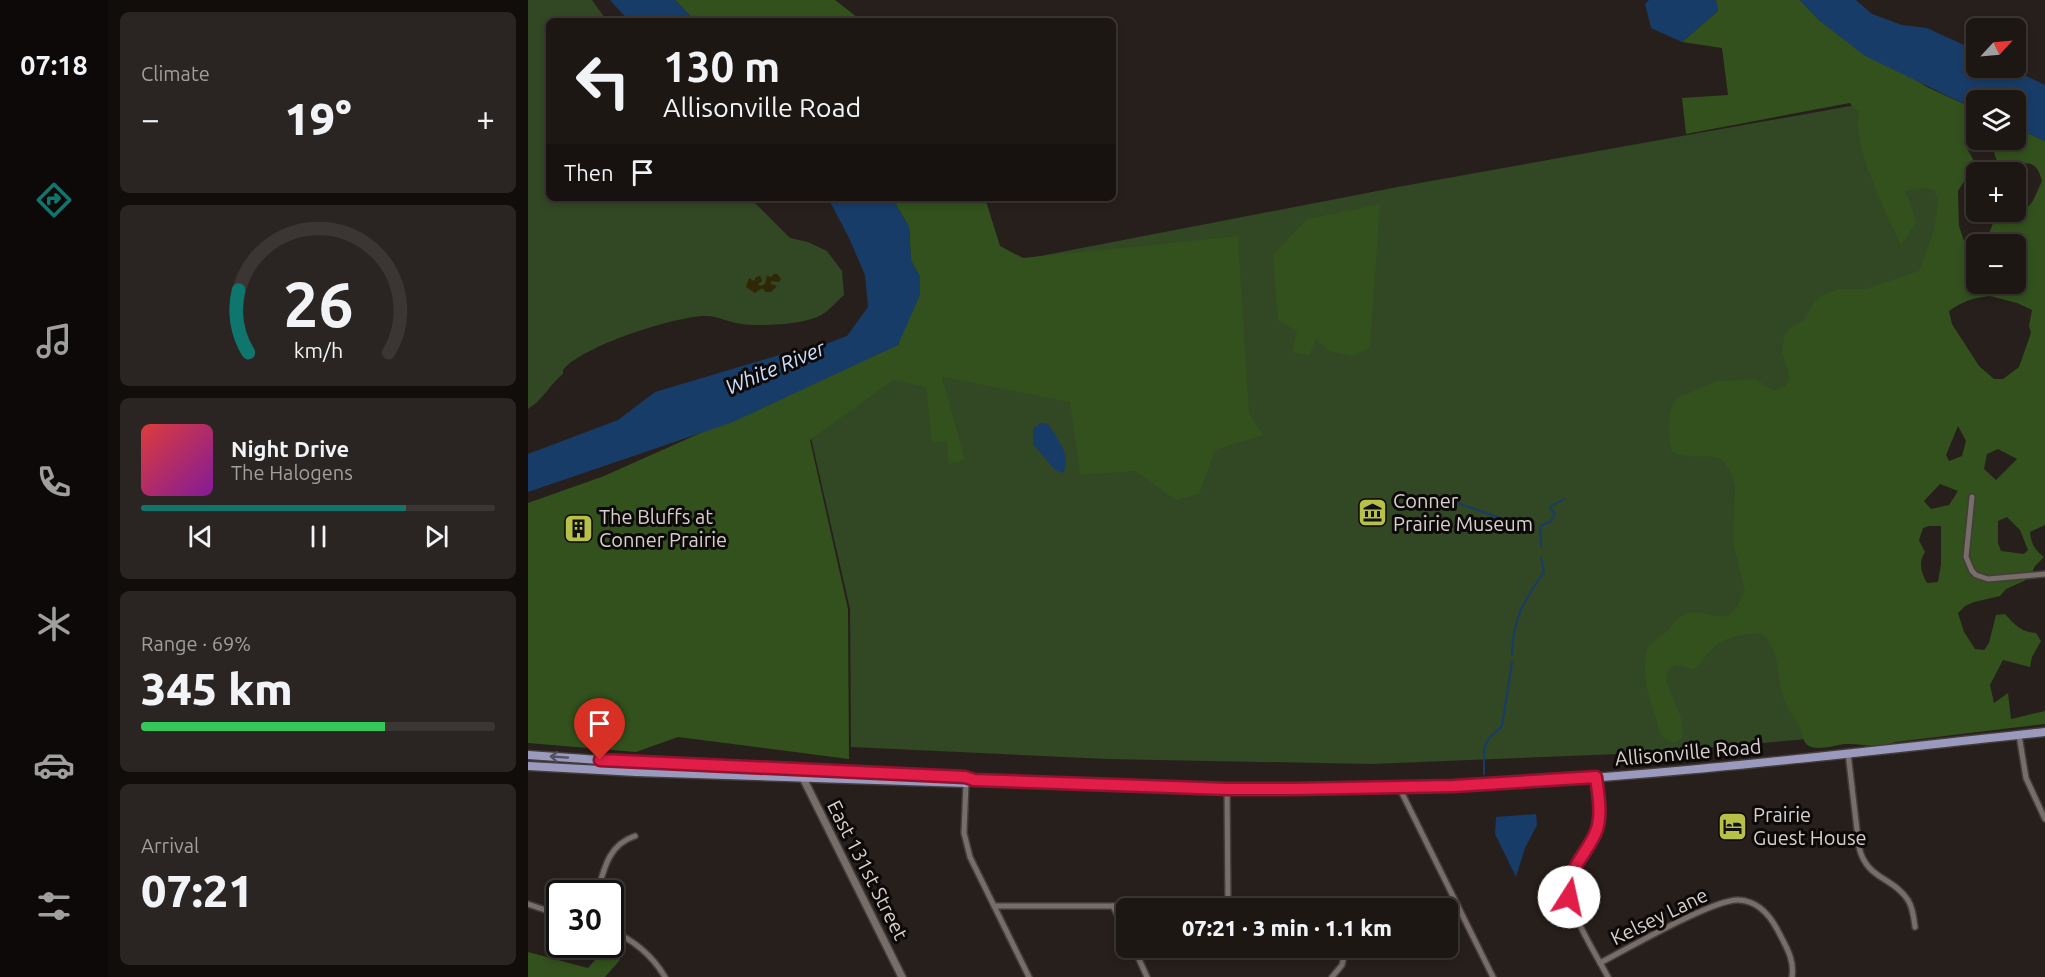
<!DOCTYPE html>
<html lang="en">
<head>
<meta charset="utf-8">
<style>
  :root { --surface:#1d1714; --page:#2a2422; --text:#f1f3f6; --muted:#a09fa0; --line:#3b3634; --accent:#0f766e }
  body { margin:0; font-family:Ubuntu,sans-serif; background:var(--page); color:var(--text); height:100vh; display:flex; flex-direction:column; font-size:22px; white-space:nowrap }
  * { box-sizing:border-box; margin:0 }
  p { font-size:20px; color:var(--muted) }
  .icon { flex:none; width:33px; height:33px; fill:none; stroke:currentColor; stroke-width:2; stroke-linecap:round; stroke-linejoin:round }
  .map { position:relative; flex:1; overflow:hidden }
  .sheet { display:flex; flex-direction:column; gap:12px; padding:12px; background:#100d0b; width:420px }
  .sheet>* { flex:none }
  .hud { position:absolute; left:18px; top:18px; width:570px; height:183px; border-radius:9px; box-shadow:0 3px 9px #0003,0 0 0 2px var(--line); background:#1d1714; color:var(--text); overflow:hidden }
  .needle { width:39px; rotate:64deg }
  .controls { position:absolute; left:1438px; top:18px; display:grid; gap:12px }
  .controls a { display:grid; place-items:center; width:60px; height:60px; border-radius:9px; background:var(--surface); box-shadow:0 3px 9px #0003,0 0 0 2px var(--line); font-size:30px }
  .speed { position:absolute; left:18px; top:880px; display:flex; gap:12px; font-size:30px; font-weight:700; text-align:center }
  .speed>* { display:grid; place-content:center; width:78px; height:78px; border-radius:50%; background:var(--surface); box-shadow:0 3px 9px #0003,0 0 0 2px var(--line); line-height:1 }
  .speed .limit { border:3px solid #111; border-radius:9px; background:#fff; color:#111 }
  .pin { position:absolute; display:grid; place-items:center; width:51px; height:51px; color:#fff; margin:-62px -26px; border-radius:50% 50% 50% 0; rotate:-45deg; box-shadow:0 0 6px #0007 }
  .pin .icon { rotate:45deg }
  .me { position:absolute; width:66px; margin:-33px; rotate:10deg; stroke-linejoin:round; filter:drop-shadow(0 0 4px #0008) }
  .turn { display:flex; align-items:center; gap:21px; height:126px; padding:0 18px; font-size:27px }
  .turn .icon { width:78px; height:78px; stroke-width:2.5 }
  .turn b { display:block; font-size:42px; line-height:51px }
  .then { display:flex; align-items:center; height:57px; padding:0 18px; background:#0003; gap:12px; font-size:22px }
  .big { font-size:45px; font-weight:800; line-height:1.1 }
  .sheet .card { flex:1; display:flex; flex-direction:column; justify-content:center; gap:9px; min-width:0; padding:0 21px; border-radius:9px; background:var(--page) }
  .sheet .dial { align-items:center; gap:0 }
  .dial svg { height:156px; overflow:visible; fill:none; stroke:var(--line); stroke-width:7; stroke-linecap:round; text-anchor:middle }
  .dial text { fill:var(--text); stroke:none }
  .song { display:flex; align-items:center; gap:18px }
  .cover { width:72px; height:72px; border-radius:9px; background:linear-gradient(135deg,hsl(0 70% 55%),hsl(290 70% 35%)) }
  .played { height:6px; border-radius:3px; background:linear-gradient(90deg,var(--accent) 75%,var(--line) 75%) }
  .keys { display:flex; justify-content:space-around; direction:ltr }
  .heat { display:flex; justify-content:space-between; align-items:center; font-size:33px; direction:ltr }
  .charge { height:9px; border-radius:4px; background:linear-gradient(90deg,#34c759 69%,var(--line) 0) }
  .trip { position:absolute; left:588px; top:898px; width:342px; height:60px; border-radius:9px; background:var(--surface); box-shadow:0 3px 9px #0003,0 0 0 2px var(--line); font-weight:800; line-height:60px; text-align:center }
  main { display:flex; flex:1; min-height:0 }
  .tabs { display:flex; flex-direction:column; width:108px; justify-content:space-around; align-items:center; background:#0c0908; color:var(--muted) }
  .tabs .icon { width:42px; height:42px }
  .tabs .on { color:var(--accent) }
  .tabs b { font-size:27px; color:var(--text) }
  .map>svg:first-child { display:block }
</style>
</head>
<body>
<main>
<nav class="tabs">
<b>07:18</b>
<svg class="icon on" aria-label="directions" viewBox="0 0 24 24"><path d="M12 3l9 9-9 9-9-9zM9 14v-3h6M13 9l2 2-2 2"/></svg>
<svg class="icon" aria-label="music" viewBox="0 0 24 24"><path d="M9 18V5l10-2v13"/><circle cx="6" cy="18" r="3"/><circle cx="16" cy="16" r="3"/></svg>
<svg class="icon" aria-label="phone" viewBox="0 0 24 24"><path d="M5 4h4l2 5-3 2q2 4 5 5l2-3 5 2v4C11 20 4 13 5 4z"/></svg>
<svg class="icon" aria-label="climate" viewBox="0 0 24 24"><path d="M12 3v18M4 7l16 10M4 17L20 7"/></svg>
<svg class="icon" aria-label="car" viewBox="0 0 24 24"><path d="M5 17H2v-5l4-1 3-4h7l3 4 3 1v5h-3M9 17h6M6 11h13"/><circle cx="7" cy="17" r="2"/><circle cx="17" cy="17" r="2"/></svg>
<svg class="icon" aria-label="filters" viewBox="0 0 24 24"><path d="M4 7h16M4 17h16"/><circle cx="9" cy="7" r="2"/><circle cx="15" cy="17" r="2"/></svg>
</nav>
<section class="sheet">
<div class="card"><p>Climate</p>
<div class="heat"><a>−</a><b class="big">19°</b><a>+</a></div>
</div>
<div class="card dial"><svg viewBox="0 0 100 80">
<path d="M14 69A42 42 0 1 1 86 69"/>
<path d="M14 69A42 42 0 0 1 9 37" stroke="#0f766e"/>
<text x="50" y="56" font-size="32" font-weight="700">26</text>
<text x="50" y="72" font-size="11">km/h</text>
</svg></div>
<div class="card">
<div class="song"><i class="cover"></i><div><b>Night Drive</b><p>The Halogens</p></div></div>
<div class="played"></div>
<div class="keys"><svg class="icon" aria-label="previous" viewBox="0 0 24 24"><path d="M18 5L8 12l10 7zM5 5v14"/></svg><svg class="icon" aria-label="pause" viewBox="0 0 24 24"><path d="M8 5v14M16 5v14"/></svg><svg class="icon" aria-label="next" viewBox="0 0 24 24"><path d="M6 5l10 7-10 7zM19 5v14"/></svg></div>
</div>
<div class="card"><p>Range · 69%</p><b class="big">345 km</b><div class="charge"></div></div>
<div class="card"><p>Arrival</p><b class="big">07:21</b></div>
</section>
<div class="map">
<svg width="1517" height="977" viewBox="0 0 1517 977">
  <rect width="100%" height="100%" fill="#271f1b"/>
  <g fill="#324724">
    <path d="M 0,0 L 64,0 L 79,21 L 21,21 L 21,198 L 222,198 L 262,238 L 280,242 L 299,251 L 314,271 L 316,295 C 309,301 303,309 295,314 C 281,324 232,327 214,324 C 202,323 190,316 178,316 C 147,316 54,346 35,370 L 35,374 C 22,384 15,400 0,409 Z"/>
    <path d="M 1395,93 L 1433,110 L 1363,732 L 1116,753 L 843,764 L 579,759 L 323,747 L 322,609 L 278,416 L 476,263 L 875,186 Z"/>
  </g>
  <g fill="#32511d" fill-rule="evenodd">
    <path d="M 147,0 L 307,0 L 334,21 L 167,21 Z"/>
    <path d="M 1188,0 L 1272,0 L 1292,21 L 1399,87 L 1449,110 L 1449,130 L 1437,116 L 1436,143 L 1452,172 L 1449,172 L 1449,178 L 1437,180 L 1430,191 L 1431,226 L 1436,241 L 1449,252 L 1449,284 L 1488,284 L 1488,244 L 1457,244 L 1467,218 C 1474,215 1479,216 1486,214 C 1506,208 1506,197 1514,181 C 1506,149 1488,172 1469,162 L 1464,145 L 1458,140 L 1488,140 L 1488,128 L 1517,141 L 1517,525 L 1502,532 C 1503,544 1507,550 1516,557 L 1507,566 L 1503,575 L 1496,581 L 1478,589 L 1472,596 L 1446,602 L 1437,606 L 1430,613 L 1436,632 L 1447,649 L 1456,650 L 1461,643 L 1468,615 L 1477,614 C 1487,625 1493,632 1508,633 L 1513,641 L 1504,657 L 1502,667 L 1475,660 L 1462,685 L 1466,703 L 1480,693 L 1483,719 L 1517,711 L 1517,724 L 1367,742 C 1350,750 1335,743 1317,744 C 1307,745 1291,751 1281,746 C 1275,743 1275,735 1273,730 C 1267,717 1257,707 1254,693 C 1247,670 1254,653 1234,634 C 1218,633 1196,637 1184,649 C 1176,657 1175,663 1165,670 L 1156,666 L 1147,665 L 1139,672 L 1138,681 L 1153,717 L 1155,737 L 1147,743 C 1128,738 1132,728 1126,712 C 1120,698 1111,657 1122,645 C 1127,639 1135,636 1140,630 C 1147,621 1152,614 1165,612 C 1176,611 1191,620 1201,615 C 1209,610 1212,599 1217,592 L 1205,542 L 1207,486 C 1195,439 1175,466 1144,452 C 1139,433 1139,417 1147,399 L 1189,381 L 1229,379 L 1238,387 L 1247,390 L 1256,387 L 1261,380 L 1260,370 L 1254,354 L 1256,336 L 1261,329 L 1277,319 L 1286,302 L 1293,296 L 1310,289 L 1338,289 L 1391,271 L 1406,230 L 1410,200 L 1406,190 L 1394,188 L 1377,191 L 1386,214 L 1388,223 L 1373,245 C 1359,214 1322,143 1331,111 L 1326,109 L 1322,103 L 1158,134 L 1154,98 L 1200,95 L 1194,48 L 1154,42 L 1190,11 ZM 1462,296 L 1489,303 L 1504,310 L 1501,326 L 1503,333 L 1491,367 L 1475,379 L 1466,379 L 1451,366 L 1424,324 L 1421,311 C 1435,301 1445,298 1462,296 ZM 1430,426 L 1438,441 L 1434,456 L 1421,461 L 1418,455 ZM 1470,449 L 1489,459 L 1468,480 L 1456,469 L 1459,454 ZM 1412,484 L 1430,491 L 1421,505 L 1403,509 L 1396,501 ZM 1479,517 L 1492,530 L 1500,550 L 1496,554 L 1473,551 L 1470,543 L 1470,521 ZM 1401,526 L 1413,526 L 1413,564 L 1410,582 L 1399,583 C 1393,572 1390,563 1397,552 L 1391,540 L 1395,528 Z"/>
    <path d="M 364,198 L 457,198 L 472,246 L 495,258 L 710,236 L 721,413 L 735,435 L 687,450 L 671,494 L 648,500 L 607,471 L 552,475 L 542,402 L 414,377 L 437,460 L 420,464 L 419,441 L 404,443 L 398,387 L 365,380 L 282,440 L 320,609 L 321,759 L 150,737 L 108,752 L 0,743 L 0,503 L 76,476 L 370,345 L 392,277 L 383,261 L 381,227 Z"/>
    <path d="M 852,204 L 842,348 L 823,356 L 802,351 L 788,339 L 781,356 L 764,352 L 769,331 L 750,320 L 745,255 L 779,219 Z"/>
    <path d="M 80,945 L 92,960 L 77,977 L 0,977 L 0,952 L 60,968 Z"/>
  </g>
  <path fill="#2f2706" d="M 246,274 L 249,274 L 253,279 L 251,282 L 243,281 L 243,284 L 249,286 L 243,292 L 238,292 L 234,288 L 227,293 L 218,287 L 221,278 L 226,281 L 228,277 L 232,276 L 234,281 L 230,284 L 232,286 L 237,284 L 239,276 L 243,277 Z"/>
  <g fill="#183c68">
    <path d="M 82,0 L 147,0 L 167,21 L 101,21 Z"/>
    <path d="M 1121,0 L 1188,0 L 1190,11 L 1154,42 L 1123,28 L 1117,4 Z"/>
    <path d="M 1272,0 L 1328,0 L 1344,14 L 1374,25 L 1399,28 L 1449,51 L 1449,68 L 1482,68 L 1517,85 L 1517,141 L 1488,128 L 1488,100 L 1449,100 L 1449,110 L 1337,56 L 1292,21 Z"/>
    <path d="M 300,198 L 364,198 L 381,227 L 383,261 L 392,277 L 392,295 L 370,345 L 205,422 L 0,492 L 0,454 L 90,420 L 127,392 L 248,356 L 290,347 L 319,336 L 340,307 L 337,275 L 321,238 Z"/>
    <path d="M 512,423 L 520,424 C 530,440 544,455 535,473 L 527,470 L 505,444 L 505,429 Z"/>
    <path d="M 1008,814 L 1009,825 L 997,848 L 988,877 L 967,834 L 968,817 Z"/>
  </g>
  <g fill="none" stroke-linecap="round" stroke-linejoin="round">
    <g stroke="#183c68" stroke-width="2">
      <path d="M 929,503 L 987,523"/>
      <path d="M 1013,546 L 1012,526 L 1023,521 L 1027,514 L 1022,507 L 1036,499"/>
      <path d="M 984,655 C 985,618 995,602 1016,572 L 1013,558"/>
      <path d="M 956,774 L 956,748 L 961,738 L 974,726 L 984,662"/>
    </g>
    <defs>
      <g id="minor">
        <path d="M 1444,497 L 1438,557 L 1444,571 L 1448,575 L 1460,579 L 1517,574"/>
        <path d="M 1491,735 L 1498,778 L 1517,819"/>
        <path d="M 1320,753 L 1331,847 C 1338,879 1365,877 1380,900 C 1385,908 1386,918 1387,927"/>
        <path d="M 1068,777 C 1070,793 1074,812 1069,828 C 1062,851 1038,868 1041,894 C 1043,914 1069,957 1080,977"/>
        <path d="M 438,783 L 436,833 L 442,857 L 501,977"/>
        <path d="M 871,787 L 965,977"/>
        <path d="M 699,789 L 700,906"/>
        <path d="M 69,894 C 76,869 80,845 107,836"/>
        <path d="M 0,904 L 32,915"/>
        <path d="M 466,906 L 930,906"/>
        <path d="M 585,906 L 598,933"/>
        <path d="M 82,930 C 106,940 124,955 137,977"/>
        <path d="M 606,948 L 619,977"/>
        <path d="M 1072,963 C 1099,949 1187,898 1211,900 C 1229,901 1241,914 1249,929 C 1257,945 1267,959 1264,977"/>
        <path d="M 804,977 L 814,965 L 818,948"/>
      </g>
      <path id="tertiary" d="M 275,778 L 374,977"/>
      <g id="primary">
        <path d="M 0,755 L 72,760 L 437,777 L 446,780 C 606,786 765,792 926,786 C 1124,778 1320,753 1517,732"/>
        <path d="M 0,766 L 108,772 L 438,783 L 445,780"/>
      </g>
    </defs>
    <use href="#minor" stroke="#433c3a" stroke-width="8"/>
    <use href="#tertiary" stroke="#433c3a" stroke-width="10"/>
    <use href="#primary" stroke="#433c3a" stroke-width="11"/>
    <use href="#minor" stroke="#776d69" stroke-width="5"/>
    <use href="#tertiary" stroke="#776d69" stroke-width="7"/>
    <use href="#primary" stroke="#9a99be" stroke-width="8"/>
  </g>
  <defs><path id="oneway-shaft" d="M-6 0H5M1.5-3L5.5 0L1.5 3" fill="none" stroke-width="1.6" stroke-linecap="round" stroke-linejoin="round" transform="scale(1.5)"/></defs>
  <use stroke="#545163" href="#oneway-shaft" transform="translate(31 757) rotate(-176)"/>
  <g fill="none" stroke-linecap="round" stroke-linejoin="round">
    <defs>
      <path id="route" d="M 72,760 L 437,777 L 446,780 L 699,789 L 765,789 L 926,786 L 1068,777 C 1070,793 1074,813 1069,829 C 1061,853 1037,869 1041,897"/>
    </defs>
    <use href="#route" stroke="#92132f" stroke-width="15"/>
    <use href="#route" stroke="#e11d48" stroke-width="10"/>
  </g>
  <defs>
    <symbol id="museum-square" viewBox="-11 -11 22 22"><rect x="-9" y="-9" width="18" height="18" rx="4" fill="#b8c147" stroke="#0d0908"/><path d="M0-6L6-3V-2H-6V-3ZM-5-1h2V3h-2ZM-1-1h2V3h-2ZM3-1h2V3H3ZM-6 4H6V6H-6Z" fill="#111"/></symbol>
    <symbol id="building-square" viewBox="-11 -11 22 22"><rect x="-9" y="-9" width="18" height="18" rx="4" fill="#b8c147" stroke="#0d0908"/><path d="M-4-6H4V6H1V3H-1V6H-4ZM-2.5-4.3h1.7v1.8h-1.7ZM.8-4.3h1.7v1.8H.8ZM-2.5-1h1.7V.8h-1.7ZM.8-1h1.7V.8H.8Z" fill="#111"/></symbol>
    <symbol id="hotel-square" viewBox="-11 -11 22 22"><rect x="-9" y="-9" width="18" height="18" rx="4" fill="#b8c147" stroke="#0d0908"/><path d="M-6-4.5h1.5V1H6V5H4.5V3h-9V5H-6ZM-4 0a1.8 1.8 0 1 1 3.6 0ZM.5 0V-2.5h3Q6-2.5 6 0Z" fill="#111"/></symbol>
  </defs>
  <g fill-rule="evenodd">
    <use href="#museum-square" x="828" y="496" width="33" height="33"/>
    <use href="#building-square" x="34" y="512" width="33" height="33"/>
    <use href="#hotel-square" x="1188" y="810" width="33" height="33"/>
  </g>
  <g text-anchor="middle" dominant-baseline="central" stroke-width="6" stroke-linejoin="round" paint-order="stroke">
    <g font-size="20" fill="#d6d0ce" stroke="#0d0908" text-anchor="start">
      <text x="865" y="500">Conner<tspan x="865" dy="23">Prairie Museum</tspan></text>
      <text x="71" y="516">The Bluffs at<tspan x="71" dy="23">Conner Prairie</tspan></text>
      <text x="1225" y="814">Prairie<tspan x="1225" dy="23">Guest House</tspan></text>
    </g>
    <g font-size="20" fill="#d6d0ce" stroke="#0d0908">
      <text transform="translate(1160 752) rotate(-5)">Allisonville Road</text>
      <text transform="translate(340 870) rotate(63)">East 131st Street</text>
      <text transform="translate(1131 916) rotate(-26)">Kelsey Lane</text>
    </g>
    <g font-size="21" font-style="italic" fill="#cae1fe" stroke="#0d0908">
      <text transform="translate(247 367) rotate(-23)">White River</text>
    </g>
  </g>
</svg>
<div class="controls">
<a><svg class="needle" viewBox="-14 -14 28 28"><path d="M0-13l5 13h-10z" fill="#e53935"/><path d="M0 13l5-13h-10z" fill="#a09fa0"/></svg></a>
<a><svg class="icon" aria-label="layers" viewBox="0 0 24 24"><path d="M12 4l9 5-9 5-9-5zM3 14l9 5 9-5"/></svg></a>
<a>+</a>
<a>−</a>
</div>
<div class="speed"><div class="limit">30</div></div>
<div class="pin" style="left:72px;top:760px;background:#d93025"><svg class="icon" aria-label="arrive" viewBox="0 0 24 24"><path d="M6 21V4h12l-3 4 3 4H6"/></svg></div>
<svg class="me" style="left:1041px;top:897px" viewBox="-20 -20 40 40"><circle r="19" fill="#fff"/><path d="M0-13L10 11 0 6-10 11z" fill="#e11d48"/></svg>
<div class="trip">07:21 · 3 min · 1.1 km</div>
<div class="hud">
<div class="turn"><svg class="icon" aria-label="left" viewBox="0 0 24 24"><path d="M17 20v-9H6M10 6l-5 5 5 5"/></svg><div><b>130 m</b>Allisonville Road</div></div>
<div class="then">Then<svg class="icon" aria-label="arrive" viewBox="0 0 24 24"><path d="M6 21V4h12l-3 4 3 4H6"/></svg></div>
</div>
</div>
</main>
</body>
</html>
